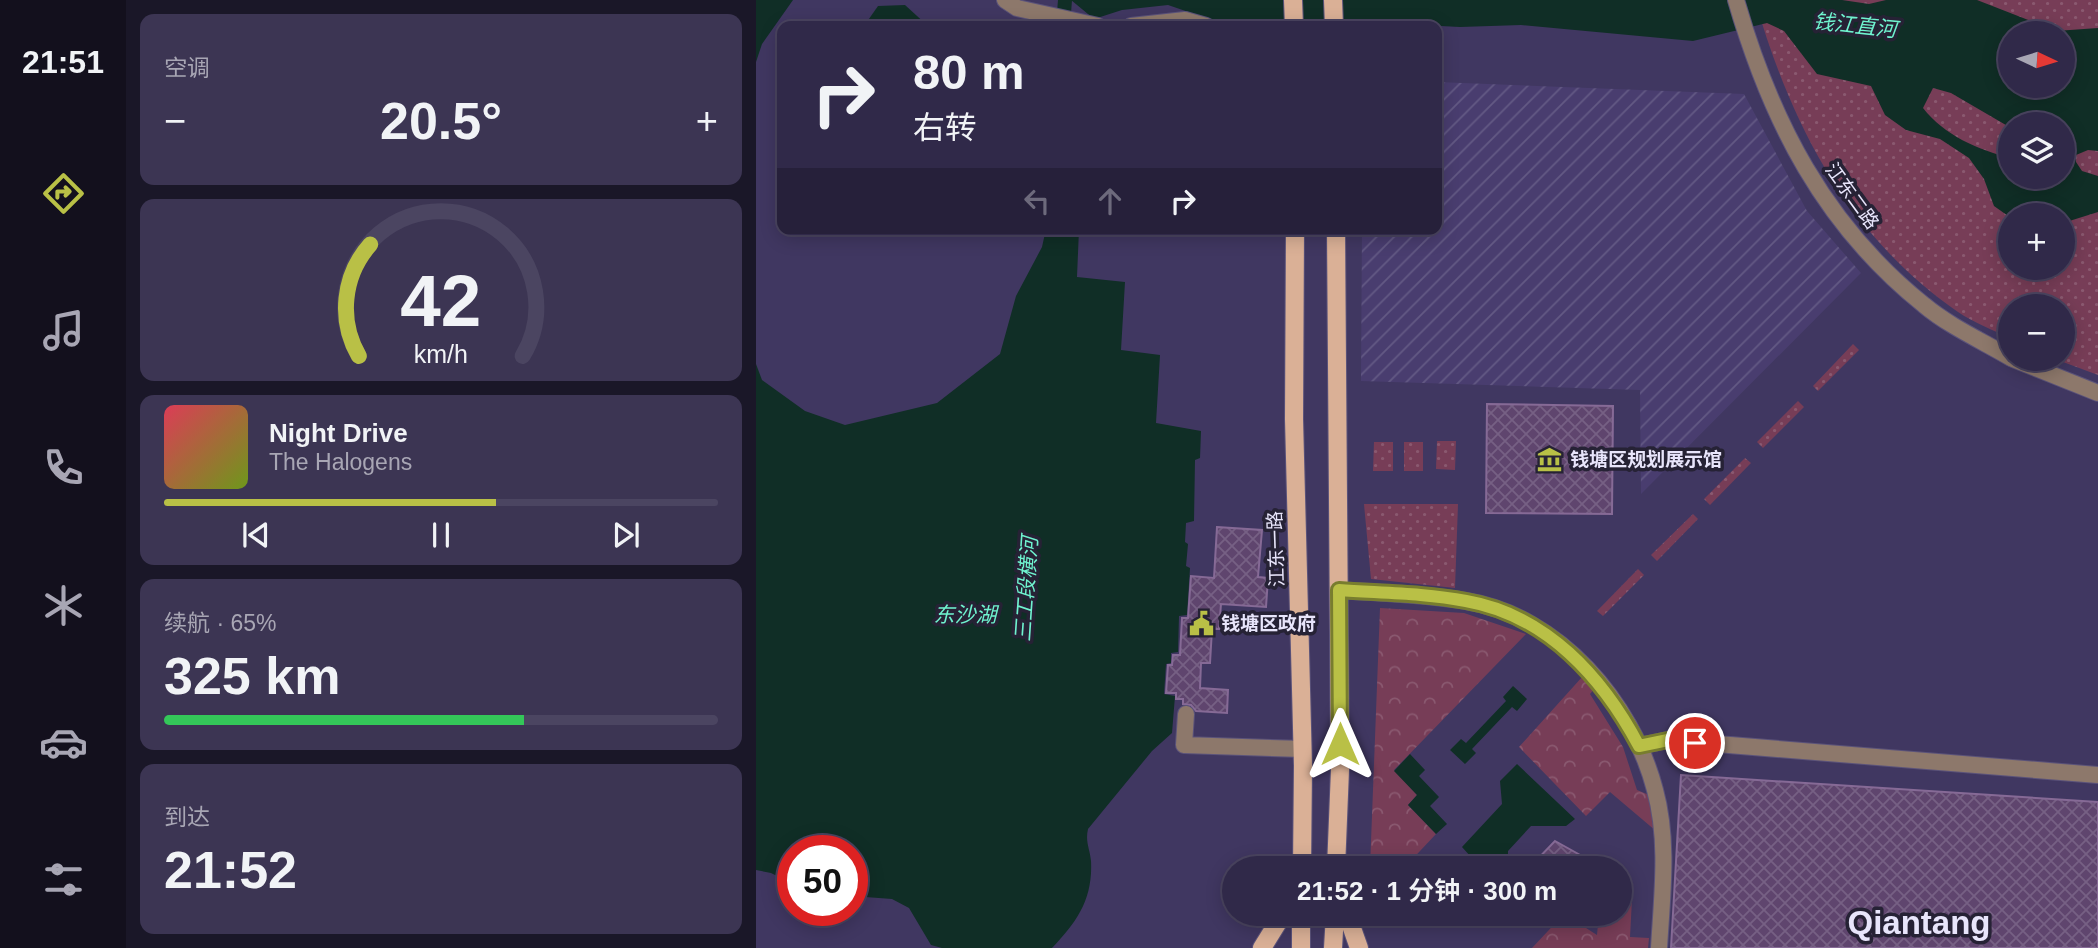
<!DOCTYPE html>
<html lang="zh">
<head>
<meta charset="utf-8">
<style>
  :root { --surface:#302949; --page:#3c3553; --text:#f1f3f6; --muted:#a8a6b4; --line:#4b4561; --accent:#b9c046 }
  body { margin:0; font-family:Helvetica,"Noto Sans SC",sans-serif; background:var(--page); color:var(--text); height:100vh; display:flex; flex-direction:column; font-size:26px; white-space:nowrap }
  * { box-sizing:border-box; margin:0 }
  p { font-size:23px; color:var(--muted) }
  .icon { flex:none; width:38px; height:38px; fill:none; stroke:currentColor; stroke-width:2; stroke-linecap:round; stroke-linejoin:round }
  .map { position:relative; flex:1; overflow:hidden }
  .drawer { display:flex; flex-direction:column; gap:14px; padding:14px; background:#1a1728; width:630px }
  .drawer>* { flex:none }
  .banner { position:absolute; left:21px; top:21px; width:665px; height:214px; border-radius:14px; box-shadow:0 4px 18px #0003,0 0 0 2px var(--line); background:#302949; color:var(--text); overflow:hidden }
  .needle { width:46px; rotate:94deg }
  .tools { position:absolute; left:1242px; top:21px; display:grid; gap:14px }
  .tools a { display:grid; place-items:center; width:77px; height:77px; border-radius:50%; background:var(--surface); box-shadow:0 4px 18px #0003,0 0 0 2px var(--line); font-size:35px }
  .speed { position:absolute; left:21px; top:835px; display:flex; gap:14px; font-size:35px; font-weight:700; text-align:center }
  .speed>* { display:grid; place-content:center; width:91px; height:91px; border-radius:50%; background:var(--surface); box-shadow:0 4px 18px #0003,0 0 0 2px var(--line); line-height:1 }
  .speed .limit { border:10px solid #d22; background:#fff; color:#111 }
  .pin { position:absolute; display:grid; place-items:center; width:60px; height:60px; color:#fff; margin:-30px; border:4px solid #fff; border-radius:50%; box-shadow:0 2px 7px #0007 }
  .me { position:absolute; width:77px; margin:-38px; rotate:0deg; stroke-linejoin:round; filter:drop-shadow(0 0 5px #0008) }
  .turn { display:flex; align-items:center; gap:24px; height:147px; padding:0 21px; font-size:32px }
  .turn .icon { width:91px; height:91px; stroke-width:2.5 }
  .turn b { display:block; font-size:49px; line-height:60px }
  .lanes { display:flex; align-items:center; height:66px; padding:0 21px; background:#0003; justify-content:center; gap:35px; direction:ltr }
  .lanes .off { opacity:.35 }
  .big { font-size:52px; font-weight:600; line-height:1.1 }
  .drawer .card { flex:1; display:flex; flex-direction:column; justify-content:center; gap:10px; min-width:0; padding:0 24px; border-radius:14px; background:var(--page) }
  .drawer .dial { align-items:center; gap:0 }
  .dial svg { height:182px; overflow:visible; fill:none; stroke:var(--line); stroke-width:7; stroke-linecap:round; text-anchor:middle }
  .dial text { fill:var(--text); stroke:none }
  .song { display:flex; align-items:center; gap:21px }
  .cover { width:84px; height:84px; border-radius:10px; background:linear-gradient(135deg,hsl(350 70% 55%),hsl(80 70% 35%)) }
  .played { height:7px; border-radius:4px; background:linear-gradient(90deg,var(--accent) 60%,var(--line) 60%) }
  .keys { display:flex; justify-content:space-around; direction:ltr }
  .heat { display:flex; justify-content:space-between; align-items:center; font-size:38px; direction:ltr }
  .charge { height:10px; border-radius:5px; background:linear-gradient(90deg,#34c759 65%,var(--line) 0) }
  .trip { position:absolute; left:466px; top:856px; width:410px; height:70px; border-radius:35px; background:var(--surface); box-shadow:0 4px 18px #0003,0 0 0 2px var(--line); font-weight:600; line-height:70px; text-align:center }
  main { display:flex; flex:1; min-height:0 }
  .menu { display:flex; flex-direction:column; width:126px; justify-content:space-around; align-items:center; background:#13101d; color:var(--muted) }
  .menu .icon { width:49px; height:49px }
  .menu .selected { color:var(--accent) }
  .menu b { font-size:32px; color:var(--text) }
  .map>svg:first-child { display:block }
</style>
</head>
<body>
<main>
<nav class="menu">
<b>21:51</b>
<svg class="icon selected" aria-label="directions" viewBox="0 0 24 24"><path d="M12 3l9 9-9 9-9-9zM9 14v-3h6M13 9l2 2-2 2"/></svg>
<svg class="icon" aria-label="music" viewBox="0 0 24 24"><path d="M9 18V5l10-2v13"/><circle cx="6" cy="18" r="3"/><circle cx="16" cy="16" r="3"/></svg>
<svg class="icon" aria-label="phone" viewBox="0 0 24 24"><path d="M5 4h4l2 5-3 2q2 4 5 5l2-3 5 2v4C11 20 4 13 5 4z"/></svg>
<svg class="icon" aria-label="climate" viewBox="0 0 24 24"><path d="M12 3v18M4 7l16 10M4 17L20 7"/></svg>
<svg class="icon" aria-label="car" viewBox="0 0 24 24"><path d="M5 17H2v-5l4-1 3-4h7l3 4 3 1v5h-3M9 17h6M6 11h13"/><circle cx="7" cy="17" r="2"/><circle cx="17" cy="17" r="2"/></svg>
<svg class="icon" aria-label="filters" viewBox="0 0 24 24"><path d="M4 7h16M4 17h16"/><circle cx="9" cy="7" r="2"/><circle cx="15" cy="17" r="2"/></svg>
</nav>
<section class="drawer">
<div class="card"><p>空调</p>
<div class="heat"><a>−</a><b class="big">20.5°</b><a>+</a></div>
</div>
<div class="card dial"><svg viewBox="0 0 100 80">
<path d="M14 69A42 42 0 1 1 86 69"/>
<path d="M14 69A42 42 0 0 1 19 20" stroke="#b9c046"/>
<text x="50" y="56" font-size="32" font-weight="700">42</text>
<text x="50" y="72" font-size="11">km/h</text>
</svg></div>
<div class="card">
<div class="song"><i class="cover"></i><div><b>Night Drive</b><p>The Halogens</p></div></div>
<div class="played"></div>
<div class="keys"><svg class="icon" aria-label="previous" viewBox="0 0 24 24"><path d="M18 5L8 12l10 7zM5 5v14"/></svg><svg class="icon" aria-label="pause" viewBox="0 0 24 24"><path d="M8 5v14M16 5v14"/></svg><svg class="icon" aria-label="next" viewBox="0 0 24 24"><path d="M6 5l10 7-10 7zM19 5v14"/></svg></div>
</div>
<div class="card"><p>续航 · 65%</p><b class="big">325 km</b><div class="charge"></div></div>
<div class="card"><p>到达</p><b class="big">21:52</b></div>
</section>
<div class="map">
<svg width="1342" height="948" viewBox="0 0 1342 948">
  <defs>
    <pattern id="industrial-furrows" width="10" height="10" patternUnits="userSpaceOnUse" patternTransform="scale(1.75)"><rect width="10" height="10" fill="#493d6f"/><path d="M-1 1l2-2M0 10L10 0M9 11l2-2" fill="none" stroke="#635984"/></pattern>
    <pattern id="grass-dots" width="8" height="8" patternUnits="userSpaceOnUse" patternTransform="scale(1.75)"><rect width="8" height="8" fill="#773d57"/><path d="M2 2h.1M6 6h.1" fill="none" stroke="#8a5970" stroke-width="1.8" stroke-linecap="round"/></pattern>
    <pattern id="forest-crowns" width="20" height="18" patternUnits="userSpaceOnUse" patternTransform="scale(1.75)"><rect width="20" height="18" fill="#773d57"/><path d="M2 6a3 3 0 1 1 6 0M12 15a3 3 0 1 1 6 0" fill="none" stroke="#8a5970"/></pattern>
    <pattern id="building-cross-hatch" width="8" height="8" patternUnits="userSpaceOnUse" patternTransform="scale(1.75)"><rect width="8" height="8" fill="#5f456e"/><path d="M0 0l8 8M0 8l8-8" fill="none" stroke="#766084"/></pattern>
  </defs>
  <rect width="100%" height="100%" fill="#403761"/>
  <path fill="url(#industrial-furrows)" d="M 681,82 L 988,94 L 1051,211 L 1105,273 L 885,494 L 884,390 L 605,381 L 606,229 L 681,229 Z"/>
  <g fill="url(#grass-dots)" fill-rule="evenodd">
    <path d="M 999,0 L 1342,0 L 1342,375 L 1299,359 L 1307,359 L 1307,306 L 1255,306 L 1255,339 C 1238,330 1218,323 1202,312 C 1092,236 1035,125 999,0 ZM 1255,33 L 1307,33 L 1307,86 L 1255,86 ZM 1255,124 L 1307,124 L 1307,177 L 1255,177 ZM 1255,215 L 1307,215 L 1307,268 L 1255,268 Z"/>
    <path d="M 1097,344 L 1103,350 L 1062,391 L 1057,386 Z"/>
    <path d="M 1042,401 L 1048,407 L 1007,448 L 1001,442 Z"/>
    <path d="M 681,441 L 700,441 L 699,470 L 680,469 Z"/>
    <path d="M 618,442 L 637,442 L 637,471 L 617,471 Z"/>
    <rect x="648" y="442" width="19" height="29"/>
    <path d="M 989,458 L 995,463 L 954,505 L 948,499 Z"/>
    <path d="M 608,504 L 702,504 L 699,588 L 615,579 Z"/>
    <path d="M 937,514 L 942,519 L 901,561 L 895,555 Z"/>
    <path d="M 882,569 L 888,575 L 847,616 L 841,611 Z"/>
  </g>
  <g fill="url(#forest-crowns)">
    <path d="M 624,608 L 708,613 L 770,634 L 638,770 L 661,795 L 652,805 L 680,834 L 648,868 L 614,868 Z"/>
    <path d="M 827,676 L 840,687 L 834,694 L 867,747 L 881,790 L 893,795 L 900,831 L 854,792 L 830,816 L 763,747 Z"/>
    <path d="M 863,897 L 876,899 L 874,937 L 893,938 L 892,948 L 776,948 L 808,914 L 841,935 L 843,914 L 863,914 Z"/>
  </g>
  <g fill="#102e26" fill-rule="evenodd">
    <path d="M 0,0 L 37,0 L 6,44 L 0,62 Z"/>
    <path d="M 315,0 L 1086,0 L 1113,4 L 1130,0 L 1221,0 L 1300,31 L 1342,28 L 1342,151 L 1332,150 L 1320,155 L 1320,162 L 1326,171 L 1342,176 L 1342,212 L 1307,223 L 1307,215 L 1255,215 L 1255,218 L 1238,206 L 1228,179 L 1213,158 L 1184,139 L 1150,130 L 1129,115 L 1115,86 L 1061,74 L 1028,31 L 1011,23 L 937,41 L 765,25 L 704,27 L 608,22 L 509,24 L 459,21 L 412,5 L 366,10 L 338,19 ZM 1255,33 L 1307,33 L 1307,86 L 1255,86 ZM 1177,88 L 1195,93 L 1255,128 L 1255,124 L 1307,124 L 1307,177 L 1292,184 L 1255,177 L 1255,158 C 1222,150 1188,135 1167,108 Z"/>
    <path d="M 149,5 L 172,26 L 108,26 L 122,6 Z"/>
    <path d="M 290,229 L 323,229 L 321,277 L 369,282 L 365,350 L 404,355 L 400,423 L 445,431 L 444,458 L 439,460 L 438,521 L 430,523 L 429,542 L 432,544 L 430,566 L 434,568 L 431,615 L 423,616 L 422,652 L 415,653 L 415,663 L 410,664 L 408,694 L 419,696 L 416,733 L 396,751 L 332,829 C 329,842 334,849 335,861 C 337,899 321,922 296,948 L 186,948 L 175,945 L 153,908 L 136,899 L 96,896 L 96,850 L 37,850 L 37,884 L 15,873 L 0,870 L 0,364 L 6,380 L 49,411 L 89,425 L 181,403 L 244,354 L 260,296 L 286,247 Z"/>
    <path d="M 757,686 L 771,699 L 761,711 L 756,707 L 716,749 L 720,753 L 709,764 L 694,750 L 705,739 L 710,743 L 750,701 L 747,697 Z"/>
    <path d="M 654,754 L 669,770 L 663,776 L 683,797 L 674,806 L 691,824 L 680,834 L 652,805 L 661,795 L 638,771 Z"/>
    <path d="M 761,764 L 819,819 L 810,826 L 775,826 L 752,851 L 752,868 L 725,868 L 706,847 L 746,804 L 744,781 Z"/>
  </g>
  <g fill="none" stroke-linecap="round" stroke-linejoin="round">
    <path stroke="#102e26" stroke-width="14" d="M 307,26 L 309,0"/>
  </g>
  <g fill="url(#building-cross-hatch)" stroke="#866a96" stroke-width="2">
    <path d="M 731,404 L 857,406 L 856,514 L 730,513 Z"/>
    <path d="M 461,527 L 506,530 L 502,577 L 512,578 L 510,607 L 465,604 L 463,629 L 456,629 L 454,663 L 445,663 L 444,688 L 472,690 L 471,713 L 440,711 L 435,705 L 427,704 L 427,699 L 420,699 L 420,693 L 410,693 L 412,665 L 416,665 L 417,655 L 424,655 L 426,618 L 432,618 L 435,576 L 458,578 Z"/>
    <path d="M 925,775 L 1342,802 L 1342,948 L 915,948 Z"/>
    <path d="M 799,841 L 833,860 L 825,868 L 773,868 Z"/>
  </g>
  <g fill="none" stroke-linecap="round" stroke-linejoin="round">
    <defs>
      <g id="minor">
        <path d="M 249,0 L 261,8 L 342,26"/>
        <path d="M 980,0 C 1015,121 1068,225 1168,305 C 1193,326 1226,341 1255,358"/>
        <path d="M 375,26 L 429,20 L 450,26"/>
        <path d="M 1257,359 L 1342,393"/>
        <path d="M 583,590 C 625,593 668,594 710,601 C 803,616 876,702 899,790 C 913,841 906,896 903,948"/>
        <path d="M 430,714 L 428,745 L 547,749"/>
        <path d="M 883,746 L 912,740 L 1342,775"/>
      </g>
      <g id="major">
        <path d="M 537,0 L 538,26"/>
        <path d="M 577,0 L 578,26"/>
        <path d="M 539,229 L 538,419 L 547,766 L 546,868"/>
        <path d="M 580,229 L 584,770 L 580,868"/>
        <path d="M 591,914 L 603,948"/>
        <path d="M 506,948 L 527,914"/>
        <path d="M 545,948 L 545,914"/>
        <path d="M 577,948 L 579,914"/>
      </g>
    </defs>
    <use href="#minor" stroke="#5b537a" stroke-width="18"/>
    <use href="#major" stroke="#5b537a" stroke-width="20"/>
    <use href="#minor" stroke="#8d786b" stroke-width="16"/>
    <use href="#major" stroke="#dab096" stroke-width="18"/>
  </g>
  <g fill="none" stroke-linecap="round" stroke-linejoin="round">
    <defs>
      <path id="route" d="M 584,744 L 583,590 C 625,593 669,593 710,601 C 791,615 847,678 883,746 L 912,740 L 939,743"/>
    </defs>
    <use href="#route" stroke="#787d2e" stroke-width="18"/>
    <use href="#route" stroke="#b9c046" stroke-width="12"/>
  </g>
  <defs>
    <symbol id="museum-bare" viewBox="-9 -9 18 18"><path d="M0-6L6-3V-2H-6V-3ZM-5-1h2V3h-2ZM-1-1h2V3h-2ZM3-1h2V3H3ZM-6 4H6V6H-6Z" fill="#b9c046" stroke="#262235" stroke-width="2.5" paint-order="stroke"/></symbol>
    <symbol id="civic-bare" viewBox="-9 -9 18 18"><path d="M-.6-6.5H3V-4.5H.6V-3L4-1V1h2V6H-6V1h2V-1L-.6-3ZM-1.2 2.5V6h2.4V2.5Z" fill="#b9c046" stroke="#262235" stroke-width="2.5" paint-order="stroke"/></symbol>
  </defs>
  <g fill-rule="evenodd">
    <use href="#museum-bare" x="776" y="442" width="35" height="35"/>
    <use href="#civic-bare" x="428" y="606" width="35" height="35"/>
  </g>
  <g text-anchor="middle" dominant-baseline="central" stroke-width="7" stroke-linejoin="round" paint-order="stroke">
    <g font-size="19" fill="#e8e5fb" stroke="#262235">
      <text transform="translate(1096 196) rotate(54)">江东二路</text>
      <text transform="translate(520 549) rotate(-92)">江东一路</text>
    </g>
    <g font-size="19" font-weight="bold" fill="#e8e5fb" stroke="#262235" text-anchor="start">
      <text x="814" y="459">钱塘区规划展示馆</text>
      <text x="465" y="623">钱塘区政府</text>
    </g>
    <g font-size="21" font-style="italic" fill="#6ff3cf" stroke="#262235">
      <text transform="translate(1099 25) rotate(6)">钱江直河</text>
      <text transform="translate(270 589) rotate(-86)">三工段横河</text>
      <text x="209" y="614">东沙湖</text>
    </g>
    <g font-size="33" font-weight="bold" fill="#e8e5fb" stroke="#262235">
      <text x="1163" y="922">Qiantang</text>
    </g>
  </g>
</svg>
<div class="tools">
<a><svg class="needle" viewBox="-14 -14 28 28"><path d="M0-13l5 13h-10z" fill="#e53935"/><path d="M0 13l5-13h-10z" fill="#a8a6b4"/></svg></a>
<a><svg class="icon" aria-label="layers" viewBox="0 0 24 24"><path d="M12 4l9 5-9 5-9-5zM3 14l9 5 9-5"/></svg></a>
<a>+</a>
<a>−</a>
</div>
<div class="speed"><div class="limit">50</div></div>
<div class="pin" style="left:939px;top:743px;background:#d93025"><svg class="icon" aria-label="arrive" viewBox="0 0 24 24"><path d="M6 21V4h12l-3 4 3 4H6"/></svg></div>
<svg class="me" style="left:584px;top:744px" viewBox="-20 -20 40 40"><path d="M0-17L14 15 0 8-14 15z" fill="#b9c046" stroke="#fff" stroke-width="4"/></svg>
<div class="trip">21:52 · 1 分钟 · 300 m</div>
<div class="banner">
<div class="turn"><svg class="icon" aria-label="right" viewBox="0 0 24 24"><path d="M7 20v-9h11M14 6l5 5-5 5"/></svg><div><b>80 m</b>右转</div></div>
<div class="lanes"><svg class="icon off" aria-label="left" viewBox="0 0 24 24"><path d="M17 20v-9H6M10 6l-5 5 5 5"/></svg><svg class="icon off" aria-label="ahead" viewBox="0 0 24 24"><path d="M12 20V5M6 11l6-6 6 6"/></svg><svg class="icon" aria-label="right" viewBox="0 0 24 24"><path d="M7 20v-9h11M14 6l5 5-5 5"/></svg></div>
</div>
</div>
</main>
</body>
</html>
